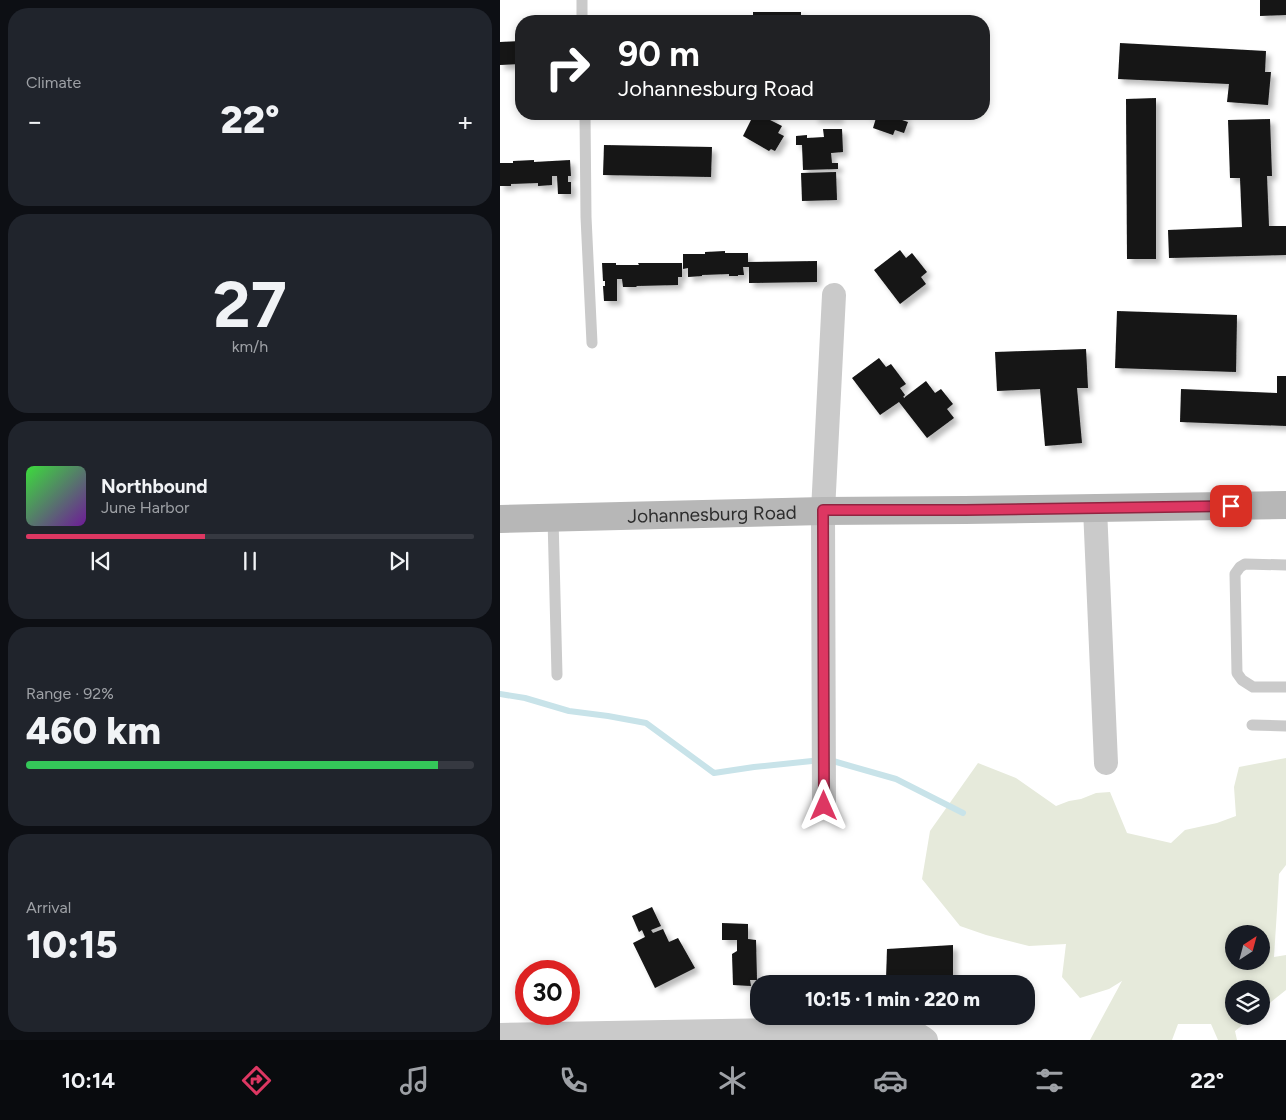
<!DOCTYPE html>
<html lang="en">
<head>
<meta charset="utf-8">
<style>
  :root { --surface:#171b24; --page:#20242c; --text:#f1f3f6; --muted:#9ea1a6; --line:#363941; --accent:#dd3762 }
  body { margin:0; font-family:Figtree,sans-serif; background:var(--page); color:var(--text); height:100vh; display:flex; flex-direction:column; font-size:19px; white-space:nowrap }
  * { box-sizing:border-box; margin:0 }
  p { font-size:16px; color:var(--muted) }
  .icon { flex:none; width:28px; height:28px; fill:none; stroke:currentColor; stroke-width:2; stroke-linecap:round; stroke-linejoin:round }
  .map { position:relative; flex:1; overflow:hidden }
  .sheet { display:flex; flex-direction:column; gap:8px; padding:8px; background:#0d0f14; width:500px }
  .sheet>* { flex:none }
  .guide { position:absolute; left:15px; top:15px; width:475px; height:105px; border-radius:20px; box-shadow:0 2px 8px #0003; background:#202124; color:#fff; overflow:hidden }
  .needle { width:32px; rotate:36deg }
  .fabs { position:absolute; left:725px; top:925px; display:grid; gap:10px }
  .fabs a { display:grid; place-items:center; width:45px; height:45px; border-radius:50%; background:var(--surface); box-shadow:0 2px 8px #0003; font-size:25px }
  .speed { position:absolute; left:15px; top:960px; display:flex; gap:10px; font-size:25px; font-weight:700; text-align:center }
  .speed>* { display:grid; place-content:center; width:65px; height:65px; border-radius:50%; background:var(--surface); box-shadow:0 2px 8px #0003; line-height:1 }
  .speed .limit { border:8px solid #d22; background:#fff; color:#111 }
  .pin { position:absolute; display:grid; place-items:center; width:42px; height:42px; color:#fff; margin:-21px; border-radius:10px; box-shadow:0 2px 8px #0006 }
  .me { position:absolute; width:55px; margin:-28px; rotate:0deg; stroke-linejoin:round; filter:drop-shadow(0 0 4px #0008) }
  .turn { display:flex; align-items:center; gap:18px; height:105px; padding:0 20px; font-size:22px }
  .turn .icon { width:65px; height:65px; stroke-width:2.5 }
  .turn b { display:block; font-size:35px; line-height:42px }
  .big { font-size:38px; font-weight:800; line-height:1.1 }
  .sheet .widget { flex:1; display:flex; flex-direction:column; justify-content:center; gap:8px; min-width:0; padding:0 18px; border-radius:20px; background:var(--page) }
  .sheet .dial { align-items:center; gap:0 }
  .dial b { font-size:65px; line-height:1 }
  .song { display:flex; align-items:center; gap:15px }
  .cover { width:60px; height:60px; border-radius:8px; background:linear-gradient(135deg,hsl(120 70% 55%),hsl(280 70% 35%)) }
  .played { height:5px; border-radius:2px; background:linear-gradient(90deg,var(--accent) 40%,var(--line) 40%) }
  .keys { display:flex; justify-content:space-around; direction:ltr }
  .heat { display:flex; justify-content:space-between; align-items:center; font-size:28px; direction:ltr }
  .charge { height:8px; border-radius:4px; background:linear-gradient(90deg,#34c759 92%,var(--line) 0) }
  .trip { position:absolute; left:250px; top:975px; width:285px; height:50px; border-radius:20px; background:var(--surface); box-shadow:0 2px 8px #0003; font-weight:800; line-height:50px; text-align:center }
  .menu { display:flex; height:80px; justify-content:space-around; align-items:center; background:#090b0e; color:var(--muted) }
  .menu .icon { width:35px; height:35px }
  .menu .selected { color:var(--accent) }
  .menu b { font-size:22px; color:var(--text) }
  main { display:flex; flex:1; min-height:0 }
  .map>svg:first-child { display:block }
</style>
</head>
<body>
<main>
<section class="sheet">
<div class="widget"><p>Climate</p>
<div class="heat"><a>−</a><b class="big">22°</b><a>+</a></div>
</div>
<div class="widget dial"><b>27</b><p>km/h</p></div>
<div class="widget">
<div class="song"><i class="cover"></i><div><b>Northbound</b><p>June Harbor</p></div></div>
<div class="played"></div>
<div class="keys"><svg class="icon" aria-label="previous" viewBox="0 0 24 24"><path d="M18 5L8 12l10 7zM5 5v14"/></svg><svg class="icon" aria-label="pause" viewBox="0 0 24 24"><path d="M8 5v14M16 5v14"/></svg><svg class="icon" aria-label="next" viewBox="0 0 24 24"><path d="M6 5l10 7-10 7zM19 5v14"/></svg></div>
</div>
<div class="widget"><p>Range · 92%</p><b class="big">460 km</b><div class="charge"></div></div>
<div class="widget"><p>Arrival</p><b class="big">10:15</b></div>
</section>
<div class="map">
<svg width="786" height="1040" viewBox="0 0 786 1040">
  <defs>
    <filter id="shadow"><feDropShadow dx="4.5" dy="4.5" stdDeviation="2.5" flood-color="#0004"/></filter>
  </defs>
  <rect width="100%" height="100%" fill="#fff"/>
  <path fill="#e6eadb" fill-rule="evenodd" d="M 786,758 L 786,865 L 779,874 L 777,910 L 774,957 L 786,955 L 786,990 L 761,1010 L 761,989 L 734,989 L 734,1016 L 754,1016 L 735,1031 L 737,1040 L 718,1040 L 711,1024 L 678,1024 L 672,1040 L 590,1040 L 622,981 L 609,989 L 580,998 L 562,977 L 566,944 L 529,946 L 486,935 L 460,926 L 422,879 L 430,831 L 478,763 L 516,778 L 556,806 L 569,801 L 581,799 L 596,793 L 610,792 L 627,833 L 671,843 L 685,830 L 717,823 L 736,816 L 734,787 L 739,767 ZM 734,934 L 761,934 L 761,961 L 734,961 Z"/>
  <g fill="none" stroke-linecap="round" stroke-linejoin="round">
    <g stroke="#c8e3e9" stroke-width="6">
      <path d="M 0,694 L 25,698 L 69,711 L 108,716 L 146,723 L 214,773 L 254,767 L 312,761"/>
      <path d="M 333,761 L 396,779 L 463,813"/>
    </g>
  </g>
  <g fill="#141414" filter="url(#shadow)">
    <path d="M 760,0 L 786,0 L 786,15 L 760,16 Z"/>
    <rect x="253" y="12" width="48" height="9"/>
    <path d="M 21,41 L 21,64 L 0,65 L 0,42 Z"/>
    <path d="M 620,43 L 766,51 L 765,72 L 771,72 L 768,105 L 727,102 L 729,84 L 618,79 Z"/>
    <path d="M 656,98 L 656,259 L 627,259 L 626,99 Z"/>
    <path d="M 254,114 L 274,114 L 270,120 L 282,126 L 278,133 L 284,136 L 275,151 L 271,149 L 269,151 L 243,136 Z"/>
    <path d="M 314,114 L 339,114 L 339,119 L 314,118 Z"/>
    <path d="M 364,114 L 406,114 L 405,119 L 400,117 L 399,119 L 408,122 L 404,133 L 395,130 L 393,135 L 373,128 L 376,118 Z"/>
    <path d="M 770,119 L 772,176 L 767,176 L 769,226 L 786,226 L 786,255 L 669,258 L 668,230 L 742,227 L 740,178 L 730,178 L 728,120 Z"/>
    <path d="M 323,129 L 342,129 L 343,152 L 331,153 L 332,163 L 338,163 L 338,169 L 303,170 L 302,145 L 296,145 L 296,136 L 307,135 L 307,138 L 324,137 Z"/>
    <path d="M 104,145 L 212,147 L 211,177 L 103,175 Z"/>
    <path d="M 34,160 L 34,162 L 70,160 L 71,176 L 68,176 L 68,182 L 71,182 L 71,194 L 58,194 L 57,176 L 52,176 L 52,185 L 38,186 L 38,183 L 11,184 L 11,186 L 0,186 L 0,163 L 13,163 L 13,161 Z"/>
    <path d="M 336,172 L 337,200 L 302,201 L 301,173 Z"/>
    <path d="M 400,250 L 406,258 L 412,253 L 427,272 L 421,277 L 426,284 L 400,304 L 374,270 Z"/>
    <path d="M 225,251 L 225,253 L 248,253 L 248,262 L 317,261 L 317,282 L 249,283 L 249,267 L 243,267 L 244,275 L 238,275 L 238,276 L 229,276 L 229,274 L 202,275 L 202,276 L 188,277 L 188,268 L 183,269 L 183,254 L 205,254 L 205,252 Z"/>
    <path d="M 102,263 L 116,263 L 116,265 L 139,265 L 138,263 L 182,263 L 182,277 L 178,277 L 178,285 L 136,286 L 137,287 L 123,287 L 122,279 L 117,279 L 117,301 L 104,301 L 103,286 L 105,286 L 105,281 L 103,281 Z"/>
    <path d="M 617,311 L 737,315 L 736,372 L 615,368 Z"/>
    <path d="M 586,349 L 588,388 L 577,388 L 582,443 L 545,446 L 540,389 L 497,391 L 495,352 Z"/>
    <path d="M 379,358 L 386,367 L 391,364 L 406,384 L 400,388 L 405,395 L 403,397 L 405,398 L 405,397 L 426,381 L 435,393 L 441,389 L 453,404 L 447,409 L 454,418 L 427,438 L 399,402 L 380,415 L 352,378 Z"/>
    <path d="M 777,376 L 786,376 L 786,426 L 680,422 L 681,389 L 777,393 Z"/>
    <path d="M 152,907 L 161,926 L 151,930 L 153,933 L 163,929 L 169,942 L 178,938 L 195,968 L 155,988 L 133,943 L 145,937 L 142,930 L 139,932 L 132,916 Z"/>
    <path d="M 222,923 L 248,924 L 248,939 L 256,940 L 257,980 L 250,980 L 251,986 L 233,985 L 232,954 L 237,951 L 237,940 L 222,940 Z"/>
    <path d="M 453,945 L 453,979 L 386,979 L 387,949 Z"/>
  </g>
  <g fill="none" stroke-linecap="round" stroke-linejoin="round">
    <g stroke="#cacaca" stroke-width="11">
      <path d="M 82,0 L 82,21"/>
      <path d="M 85,114 L 86,217 L 92,343"/>
      <path d="M 53,518 L 57,675"/>
      <path d="M 786,565 L 745,564 L 740,567 L 735,574 L 737,673 L 742,680 L 753,687 L 786,687"/>
      <path d="M 752,725 L 786,726"/>
    </g>
    <g stroke="#cacaca" stroke-width="24">
      <path d="M 595,508 L 606,763"/>
      <path d="M 324,806 L 323,511 L 334,295"/>
      <path d="M 0,1035 L 395,1028 C 407,1030 416,1032 426,1040"/>
    </g>
    <path stroke="#b7b7b7" stroke-width="28" id="s1" d="M 0,519 L 323,511 L 465,510 L 786,505"/>
  </g>
  <g fill="none" stroke-linecap="round" stroke-linejoin="round">
    <defs>
      <path id="route" d="M 324,806 L 323,510 L 465,510 L 731,506"/>
    </defs>
    <use href="#route" stroke="#902440" stroke-width="12"/>
    <use href="#route" stroke="#dd3762" stroke-width="9"/>
  </g>
  <g text-anchor="middle" dominant-baseline="central" stroke-width="5" stroke-linejoin="round" paint-order="stroke">
    <g font-size="19" fill="#2d2d2d" stroke="#fff">
      <text stroke="none"><textPath href="#s1" startOffset="212">Johannesburg Road</textPath></text>
    </g>
  </g>
</svg>
<div class="fabs">
<a><svg class="needle" viewBox="-14 -14 28 28"><path d="M0-13l5 13h-10z" fill="#e53935"/><path d="M0 13l5-13h-10z" fill="#9ea1a6"/></svg></a>
<a><svg class="icon" aria-label="layers" viewBox="0 0 24 24"><path d="M12 4l9 5-9 5-9-5zM3 14l9 5 9-5"/></svg></a>
</div>
<div class="speed"><div class="limit">30</div></div>
<div class="pin" style="left:731px;top:506px;background:#d93025"><svg class="icon" aria-label="arrive" viewBox="0 0 24 24"><path d="M6 21V4h12l-3 4 3 4H6"/></svg></div>
<svg class="me" style="left:324px;top:806px" viewBox="-20 -20 40 40"><path d="M0-17L14 15 0 8-14 15z" fill="#dd3762" stroke="#fff" stroke-width="4"/></svg>
<div class="trip">10:15 · 1 min · 220 m</div>
<div class="guide">
<div class="turn"><svg class="icon" aria-label="right" viewBox="0 0 24 24"><path d="M7 20v-9h11M14 6l5 5-5 5"/></svg><div><b>90 m</b>Johannesburg Road</div></div>
</div>
</div>
</main>
<nav class="menu">
<b>10:14</b>
<svg class="icon selected" aria-label="directions" viewBox="0 0 24 24"><path d="M12 3l9 9-9 9-9-9zM9 14v-3h6M13 9l2 2-2 2"/></svg>
<svg class="icon" aria-label="music" viewBox="0 0 24 24"><path d="M9 18V5l10-2v13"/><circle cx="6" cy="18" r="3"/><circle cx="16" cy="16" r="3"/></svg>
<svg class="icon" aria-label="phone" viewBox="0 0 24 24"><path d="M5 4h4l2 5-3 2q2 4 5 5l2-3 5 2v4C11 20 4 13 5 4z"/></svg>
<svg class="icon" aria-label="climate" viewBox="0 0 24 24"><path d="M12 3v18M4 7l16 10M4 17L20 7"/></svg>
<svg class="icon" aria-label="car" viewBox="0 0 24 24"><path d="M5 17H2v-5l4-1 3-4h7l3 4 3 1v5h-3M9 17h6M6 11h13"/><circle cx="7" cy="17" r="2"/><circle cx="17" cy="17" r="2"/></svg>
<svg class="icon" aria-label="filters" viewBox="0 0 24 24"><path d="M4 7h16M4 17h16"/><circle cx="9" cy="7" r="2"/><circle cx="15" cy="17" r="2"/></svg>
<b>22°</b>
</nav>
</body>
</html>
